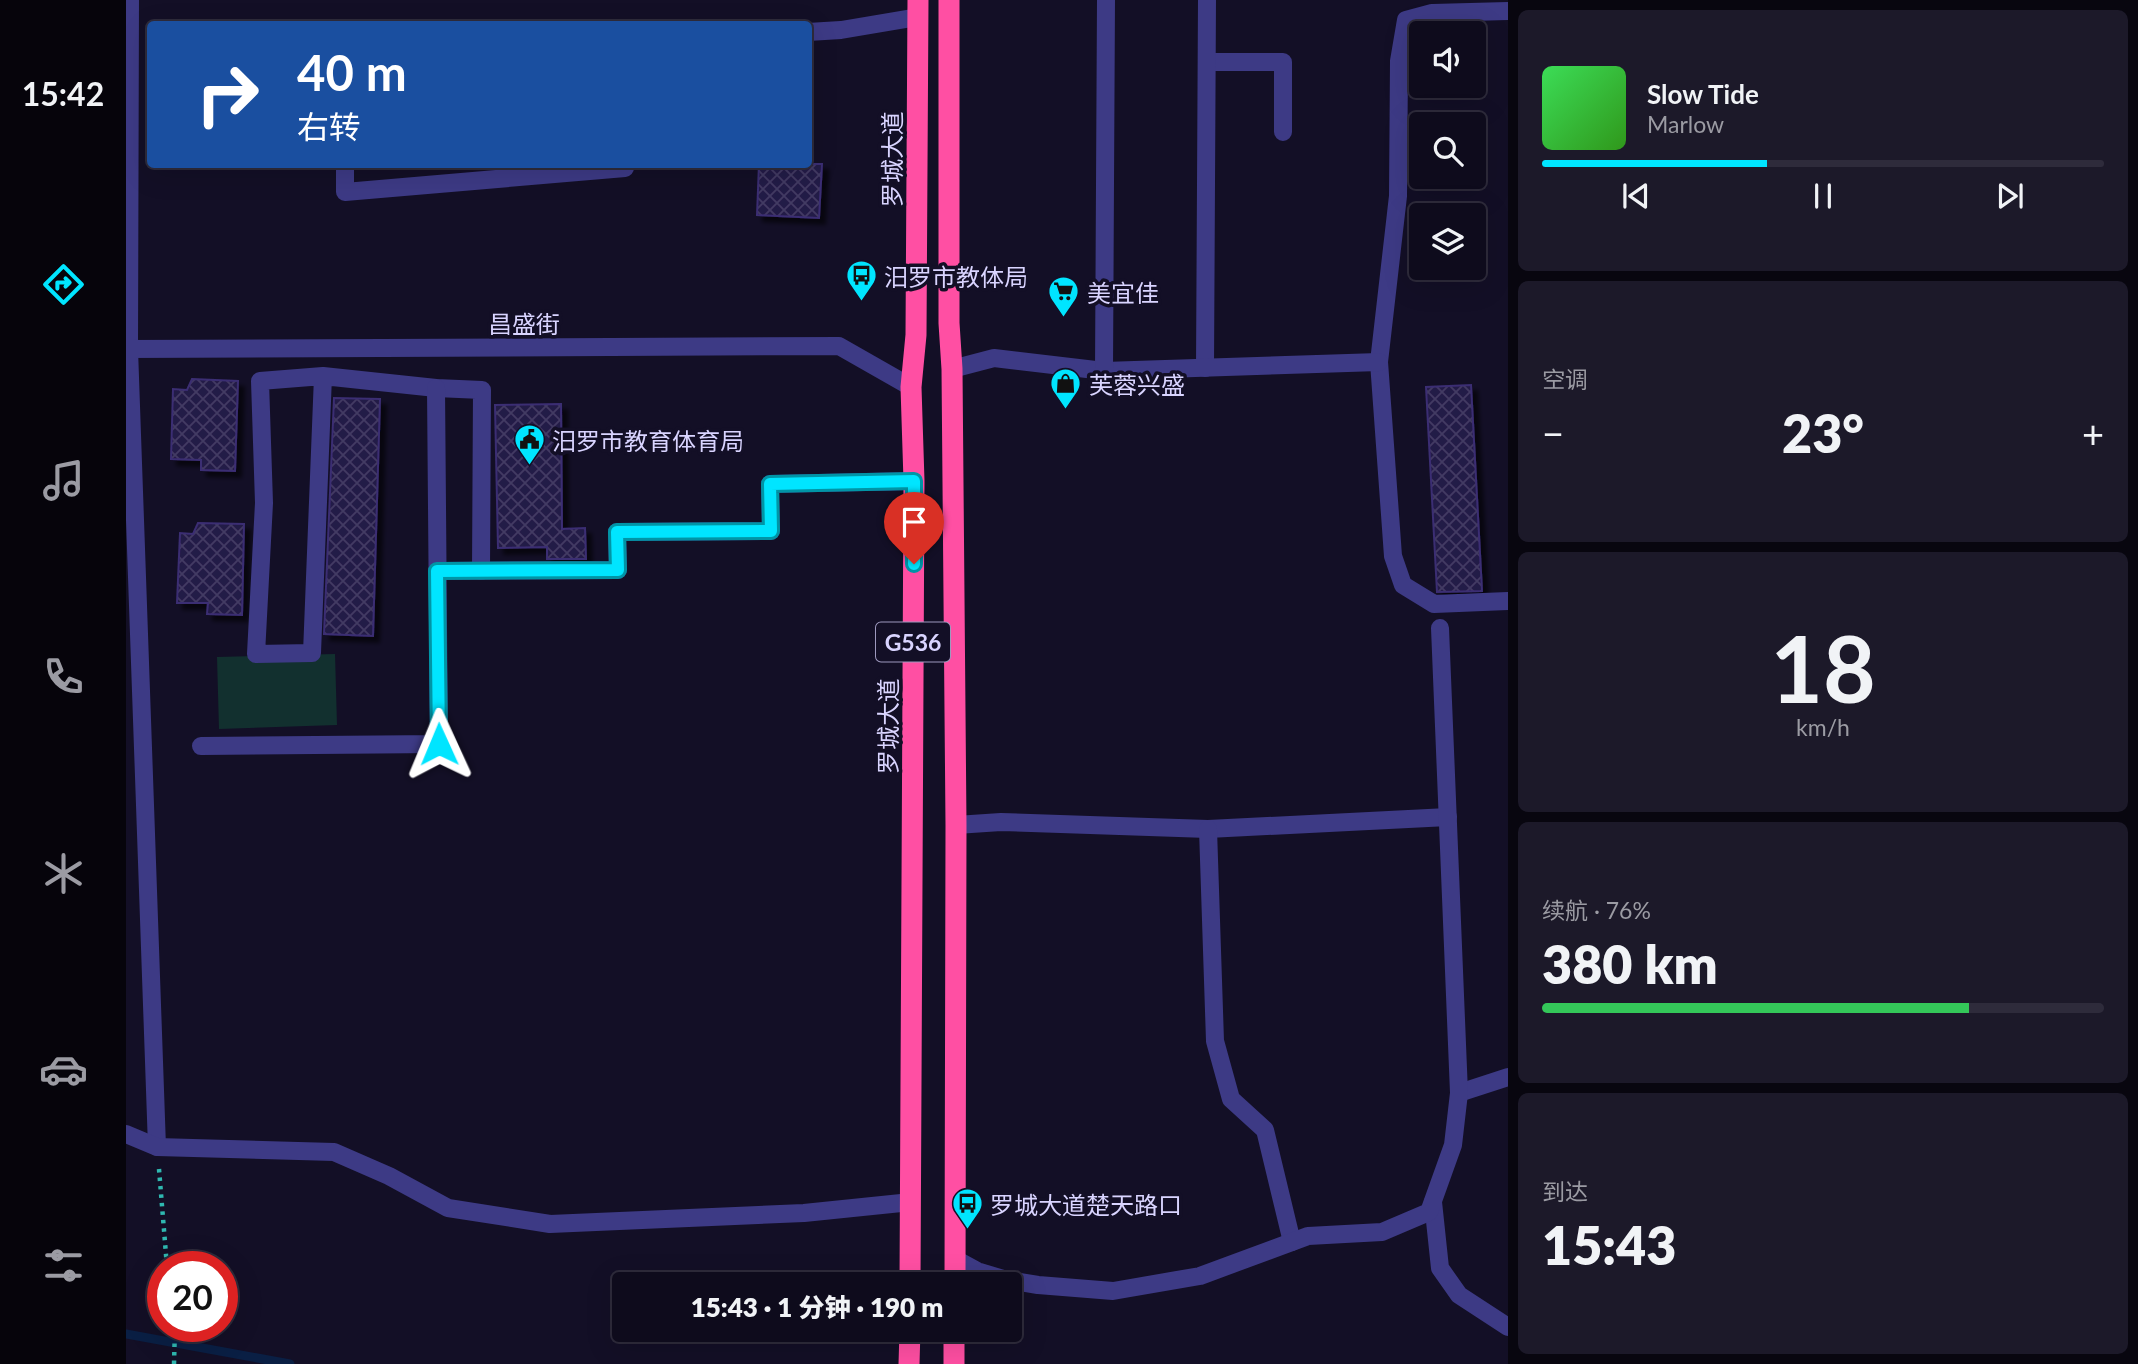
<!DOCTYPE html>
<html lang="zh">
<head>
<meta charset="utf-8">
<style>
  :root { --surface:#0e0b1c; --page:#1c1929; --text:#f1f3f6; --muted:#9b9ba3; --line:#2e2b3b; --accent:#00e5ff }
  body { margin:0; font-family:Lato,"Noto Sans SC",sans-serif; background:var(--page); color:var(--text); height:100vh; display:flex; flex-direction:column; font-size:26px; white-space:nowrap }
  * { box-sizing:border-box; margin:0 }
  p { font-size:23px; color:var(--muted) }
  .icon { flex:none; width:38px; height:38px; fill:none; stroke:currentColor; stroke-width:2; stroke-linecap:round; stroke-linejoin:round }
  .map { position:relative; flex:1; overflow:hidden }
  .drawer { display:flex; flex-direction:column; gap:10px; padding:10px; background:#08060f; width:630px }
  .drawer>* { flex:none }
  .hud { position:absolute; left:21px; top:21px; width:665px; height:147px; border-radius:7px; box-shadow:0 7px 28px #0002,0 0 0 2px var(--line); background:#1a4fa0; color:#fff; overflow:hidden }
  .buttons { position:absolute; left:1283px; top:21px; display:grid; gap:14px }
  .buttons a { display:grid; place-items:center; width:77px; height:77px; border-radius:7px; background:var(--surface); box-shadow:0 7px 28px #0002,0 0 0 2px var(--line); font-size:35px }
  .speed { position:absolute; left:21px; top:1251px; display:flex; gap:14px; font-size:35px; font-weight:700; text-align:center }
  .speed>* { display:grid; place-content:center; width:91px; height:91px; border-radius:50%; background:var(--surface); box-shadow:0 7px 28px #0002,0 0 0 2px var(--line); line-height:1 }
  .speed .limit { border:10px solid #d22; background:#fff; color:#111 }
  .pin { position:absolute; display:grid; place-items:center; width:60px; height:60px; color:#fff; margin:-72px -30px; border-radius:50% 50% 50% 0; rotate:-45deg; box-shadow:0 0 7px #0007 }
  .pin .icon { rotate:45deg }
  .me { position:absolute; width:77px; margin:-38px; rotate:359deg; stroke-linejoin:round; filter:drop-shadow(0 0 5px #0008) }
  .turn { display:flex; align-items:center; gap:24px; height:147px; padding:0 35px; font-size:32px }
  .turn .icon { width:91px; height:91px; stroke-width:2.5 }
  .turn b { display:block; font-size:49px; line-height:60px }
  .big { font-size:52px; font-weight:800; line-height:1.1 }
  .drawer .widget { flex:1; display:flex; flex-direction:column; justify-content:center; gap:10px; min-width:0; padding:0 24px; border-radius:10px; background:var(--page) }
  .drawer .dial { align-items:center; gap:0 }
  .dial b { font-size:91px; line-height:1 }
  .song { display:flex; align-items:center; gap:21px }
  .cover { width:84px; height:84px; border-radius:10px; background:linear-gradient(135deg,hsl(130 70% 55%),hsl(110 70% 35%)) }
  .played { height:7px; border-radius:4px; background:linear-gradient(90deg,var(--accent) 40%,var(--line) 40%) }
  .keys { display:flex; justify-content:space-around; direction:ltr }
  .heat { display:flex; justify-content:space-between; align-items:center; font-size:38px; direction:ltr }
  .charge { height:10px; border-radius:5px; background:linear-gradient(90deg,#34c759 76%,var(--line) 0) }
  .trip { position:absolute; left:486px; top:1272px; width:410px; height:70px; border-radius:7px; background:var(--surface); box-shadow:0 7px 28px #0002,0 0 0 2px var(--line); font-weight:800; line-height:70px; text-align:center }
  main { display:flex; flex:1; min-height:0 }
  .menu { display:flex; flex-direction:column; width:126px; justify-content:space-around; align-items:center; background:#06040b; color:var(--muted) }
  .menu .icon { width:49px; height:49px }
  .menu .current { color:var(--accent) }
  .menu b { font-size:32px; color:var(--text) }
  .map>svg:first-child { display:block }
</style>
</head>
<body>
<main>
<nav class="menu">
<b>15:42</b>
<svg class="icon current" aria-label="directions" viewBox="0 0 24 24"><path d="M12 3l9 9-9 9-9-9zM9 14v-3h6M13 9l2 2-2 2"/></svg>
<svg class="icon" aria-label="music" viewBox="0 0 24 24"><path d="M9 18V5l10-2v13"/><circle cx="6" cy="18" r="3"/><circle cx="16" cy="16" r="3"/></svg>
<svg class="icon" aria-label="phone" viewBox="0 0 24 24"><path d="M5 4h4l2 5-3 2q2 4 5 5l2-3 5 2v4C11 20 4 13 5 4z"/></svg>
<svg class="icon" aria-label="climate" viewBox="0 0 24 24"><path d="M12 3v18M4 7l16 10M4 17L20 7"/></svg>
<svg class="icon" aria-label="car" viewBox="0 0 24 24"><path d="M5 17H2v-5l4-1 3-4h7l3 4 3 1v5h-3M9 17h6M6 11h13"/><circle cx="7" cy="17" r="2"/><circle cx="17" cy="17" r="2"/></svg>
<svg class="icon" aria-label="filters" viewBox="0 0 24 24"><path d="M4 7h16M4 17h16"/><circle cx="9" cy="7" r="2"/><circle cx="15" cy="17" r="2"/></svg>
</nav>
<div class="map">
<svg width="1382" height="1364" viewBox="0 0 1382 1364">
  <defs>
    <pattern id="building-cross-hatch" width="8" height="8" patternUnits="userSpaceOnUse" patternTransform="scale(1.75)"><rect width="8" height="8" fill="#241b47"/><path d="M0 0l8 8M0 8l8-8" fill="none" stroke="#433b63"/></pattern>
    <filter id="shadow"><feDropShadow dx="6" dy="6" stdDeviation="2" flood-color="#0009"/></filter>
  </defs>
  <rect width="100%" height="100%" fill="#130f26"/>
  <path fill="#12302f" d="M 209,654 L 211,725 L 93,729 L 91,657 Z"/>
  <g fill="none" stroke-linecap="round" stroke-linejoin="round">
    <path stroke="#0a1f44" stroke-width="9" d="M 0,1334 L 164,1364"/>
  </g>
  <g fill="url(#building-cross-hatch)" stroke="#3b2d73" stroke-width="2" filter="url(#shadow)">
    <path d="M 633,164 L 696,164 L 693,218 L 631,215 Z"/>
    <path d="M 66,379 L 112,381 L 109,471 L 75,470 L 75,460 L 45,459 L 47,389 L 61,390 Z"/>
    <path d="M 1345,385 L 1356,591 L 1311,592 L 1300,387 Z"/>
    <path d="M 208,398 L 254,399 L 247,636 L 198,634 Z"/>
    <path d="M 435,404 L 436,529 L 459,528 L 460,559 L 421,559 L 421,547 L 372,548 L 369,405 Z"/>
    <path d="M 72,523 L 118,524 L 116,615 L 81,614 L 82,603 L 51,603 L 54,533 L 67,534 Z"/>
  </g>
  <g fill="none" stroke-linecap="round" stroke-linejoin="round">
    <g stroke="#2fb8b0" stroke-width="4.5" stroke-dasharray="3.5 5" stroke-linecap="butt">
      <path d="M 33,1169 L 41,1267"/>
      <path d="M 48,1364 L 49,1326"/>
    </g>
    <g stroke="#3d3a85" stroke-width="18">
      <path d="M 4,0 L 3,349 L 31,1147"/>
      <path d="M 1382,11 L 1306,13 L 1280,20 L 1273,61 L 1272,196 L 1253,362 L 1267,556 L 1277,585 L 1308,604 L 1382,601"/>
      <path d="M 682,32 L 715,30 L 792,17"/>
      <path d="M 1082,62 L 1157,62 L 1157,132"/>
      <path d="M 219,164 L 219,192 L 499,168 L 499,164"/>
      <path d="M 0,349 L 713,346 L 785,387"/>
      <path d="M 1079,368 L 1081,0"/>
      <path d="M 826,369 L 868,358 L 978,371 L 1253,362"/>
      <path d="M 978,371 L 980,0"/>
      <path d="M 197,376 L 186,653 L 130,654 L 138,503 L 134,381 L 197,376 L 310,388 L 356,390 L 355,571"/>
      <path d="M 311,571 L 492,570 L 491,532 L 645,531 L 644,484 L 788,481"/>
      <path d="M 75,746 L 313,744 L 310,388"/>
      <path d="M 830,825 L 875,822 L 1082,829 L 1322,817"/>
      <path d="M 1082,829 L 1089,1041 L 1105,1099 L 1139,1130 L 1166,1242"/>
      <path d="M 1333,1093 L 1382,1077"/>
      <path d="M 0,1134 L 31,1147 L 208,1152 L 263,1176 L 322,1208 L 424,1224 L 678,1213 L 785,1202"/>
      <path d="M 1307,1202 L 1314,1268 L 1333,1295 L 1382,1327"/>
      <path d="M 829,1259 L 851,1271 L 881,1280 L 912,1285 L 987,1291 L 1074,1276 L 1182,1236 L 1256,1232 L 1303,1212 L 1327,1145 L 1333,1093 L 1314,628"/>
    </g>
    <g stroke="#ff4fa3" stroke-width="21">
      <path d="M 823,0 L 823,323 L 826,369 L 830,825 L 829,1284"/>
      <path d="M 784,1284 L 788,481 L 785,387 L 790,335 L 792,0"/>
      <path d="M 783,1364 L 784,1330"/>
      <path d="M 828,1364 L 828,1330"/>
    </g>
  </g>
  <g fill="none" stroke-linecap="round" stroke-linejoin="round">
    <defs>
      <path id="route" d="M 313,744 L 311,571 L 492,570 L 491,532 L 645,531 L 644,484 L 788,481 L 788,564"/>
    </defs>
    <use href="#route" stroke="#0095a6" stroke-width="18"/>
    <use href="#route" stroke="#00e5ff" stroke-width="12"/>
  </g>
  <defs>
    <symbol id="bus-pin" viewBox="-11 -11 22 30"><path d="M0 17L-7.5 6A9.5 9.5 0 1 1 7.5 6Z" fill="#00e5ff" stroke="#130f26"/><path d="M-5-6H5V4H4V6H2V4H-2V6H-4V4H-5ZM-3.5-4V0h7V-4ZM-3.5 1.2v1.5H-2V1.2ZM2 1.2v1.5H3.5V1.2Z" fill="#111"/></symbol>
    <symbol id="supermarket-pin" viewBox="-11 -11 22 30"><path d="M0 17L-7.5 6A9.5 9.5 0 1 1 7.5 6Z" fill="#00e5ff" stroke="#130f26"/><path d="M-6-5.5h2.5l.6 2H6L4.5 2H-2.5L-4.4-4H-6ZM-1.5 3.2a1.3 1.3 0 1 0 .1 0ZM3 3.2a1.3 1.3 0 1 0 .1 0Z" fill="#111"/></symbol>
    <symbol id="shop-pin" viewBox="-11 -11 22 30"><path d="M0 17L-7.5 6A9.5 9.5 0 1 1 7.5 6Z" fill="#00e5ff" stroke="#130f26"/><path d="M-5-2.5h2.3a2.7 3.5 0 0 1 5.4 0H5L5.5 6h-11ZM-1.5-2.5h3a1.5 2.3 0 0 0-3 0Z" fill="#111"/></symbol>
    <symbol id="civic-pin" viewBox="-11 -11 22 30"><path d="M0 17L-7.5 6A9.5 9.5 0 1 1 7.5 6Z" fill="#00e5ff" stroke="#130f26"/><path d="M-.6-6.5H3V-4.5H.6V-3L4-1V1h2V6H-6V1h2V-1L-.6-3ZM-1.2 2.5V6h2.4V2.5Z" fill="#111"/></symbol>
  </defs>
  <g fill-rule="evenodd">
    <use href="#bus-pin" x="718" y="258" width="35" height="47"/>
    <use href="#supermarket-pin" x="920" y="274" width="35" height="47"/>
    <use href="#shop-pin" x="922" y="366" width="35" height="47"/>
    <use href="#civic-pin" x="386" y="422" width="35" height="47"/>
    <use href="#bus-pin" x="824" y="1186" width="35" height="47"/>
  </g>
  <g text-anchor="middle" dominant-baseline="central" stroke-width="7" stroke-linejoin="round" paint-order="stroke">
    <rect fill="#130f26" stroke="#9e99be" stroke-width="2" x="750" y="622.5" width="74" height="39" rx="5"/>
    <g font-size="23" font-weight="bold" fill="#d9d4ff">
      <text x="787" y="642">G536</text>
    </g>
    <g font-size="24" fill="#d9d4ff" stroke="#130f26">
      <text transform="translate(765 159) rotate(-90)">罗城大道</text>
      <text x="398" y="323">昌盛街</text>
      <text transform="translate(761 726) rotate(-90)">罗城大道</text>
    </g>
    <g font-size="24" fill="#d9d4ff" stroke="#130f26" text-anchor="start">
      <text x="758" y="276">汨罗市教体局</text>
      <text x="961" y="292">美宜佳</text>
      <text x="963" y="384">芙蓉兴盛</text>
      <text x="426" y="440">汨罗市教育体育局</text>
      <text x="864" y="1204">罗城大道楚天路口</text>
    </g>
  </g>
</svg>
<div class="buttons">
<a><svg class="icon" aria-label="sound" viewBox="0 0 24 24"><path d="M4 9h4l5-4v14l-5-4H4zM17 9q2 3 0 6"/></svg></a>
<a><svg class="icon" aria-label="search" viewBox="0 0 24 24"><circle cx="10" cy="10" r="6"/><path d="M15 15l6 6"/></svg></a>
<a><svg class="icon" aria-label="layers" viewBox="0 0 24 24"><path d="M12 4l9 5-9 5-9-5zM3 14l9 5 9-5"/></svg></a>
</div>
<div class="speed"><div class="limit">20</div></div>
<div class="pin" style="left:788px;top:564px;background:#d93025"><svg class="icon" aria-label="arrive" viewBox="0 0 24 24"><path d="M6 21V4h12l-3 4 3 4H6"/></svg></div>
<svg class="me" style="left:313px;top:744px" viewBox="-20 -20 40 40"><path d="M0-17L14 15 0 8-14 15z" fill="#00e5ff" stroke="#fff" stroke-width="4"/></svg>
<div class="trip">15:43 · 1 分钟 · 190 m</div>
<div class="hud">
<div class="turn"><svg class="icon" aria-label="right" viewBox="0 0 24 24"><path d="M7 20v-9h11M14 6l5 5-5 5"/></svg><div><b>40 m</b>右转</div></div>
</div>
</div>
<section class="drawer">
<div class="widget">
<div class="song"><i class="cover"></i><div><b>Slow Tide</b><p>Marlow</p></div></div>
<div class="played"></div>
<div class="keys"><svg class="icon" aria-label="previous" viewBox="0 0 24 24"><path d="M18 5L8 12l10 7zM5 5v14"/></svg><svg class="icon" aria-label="pause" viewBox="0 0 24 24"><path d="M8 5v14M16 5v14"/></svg><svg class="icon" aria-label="next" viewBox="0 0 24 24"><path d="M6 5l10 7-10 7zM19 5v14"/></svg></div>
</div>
<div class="widget"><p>空调</p>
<div class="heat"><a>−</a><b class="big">23°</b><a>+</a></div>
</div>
<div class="widget dial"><b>18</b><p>km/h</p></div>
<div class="widget"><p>续航 · 76%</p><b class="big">380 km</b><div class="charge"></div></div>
<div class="widget"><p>到达</p><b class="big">15:43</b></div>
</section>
</main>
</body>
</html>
